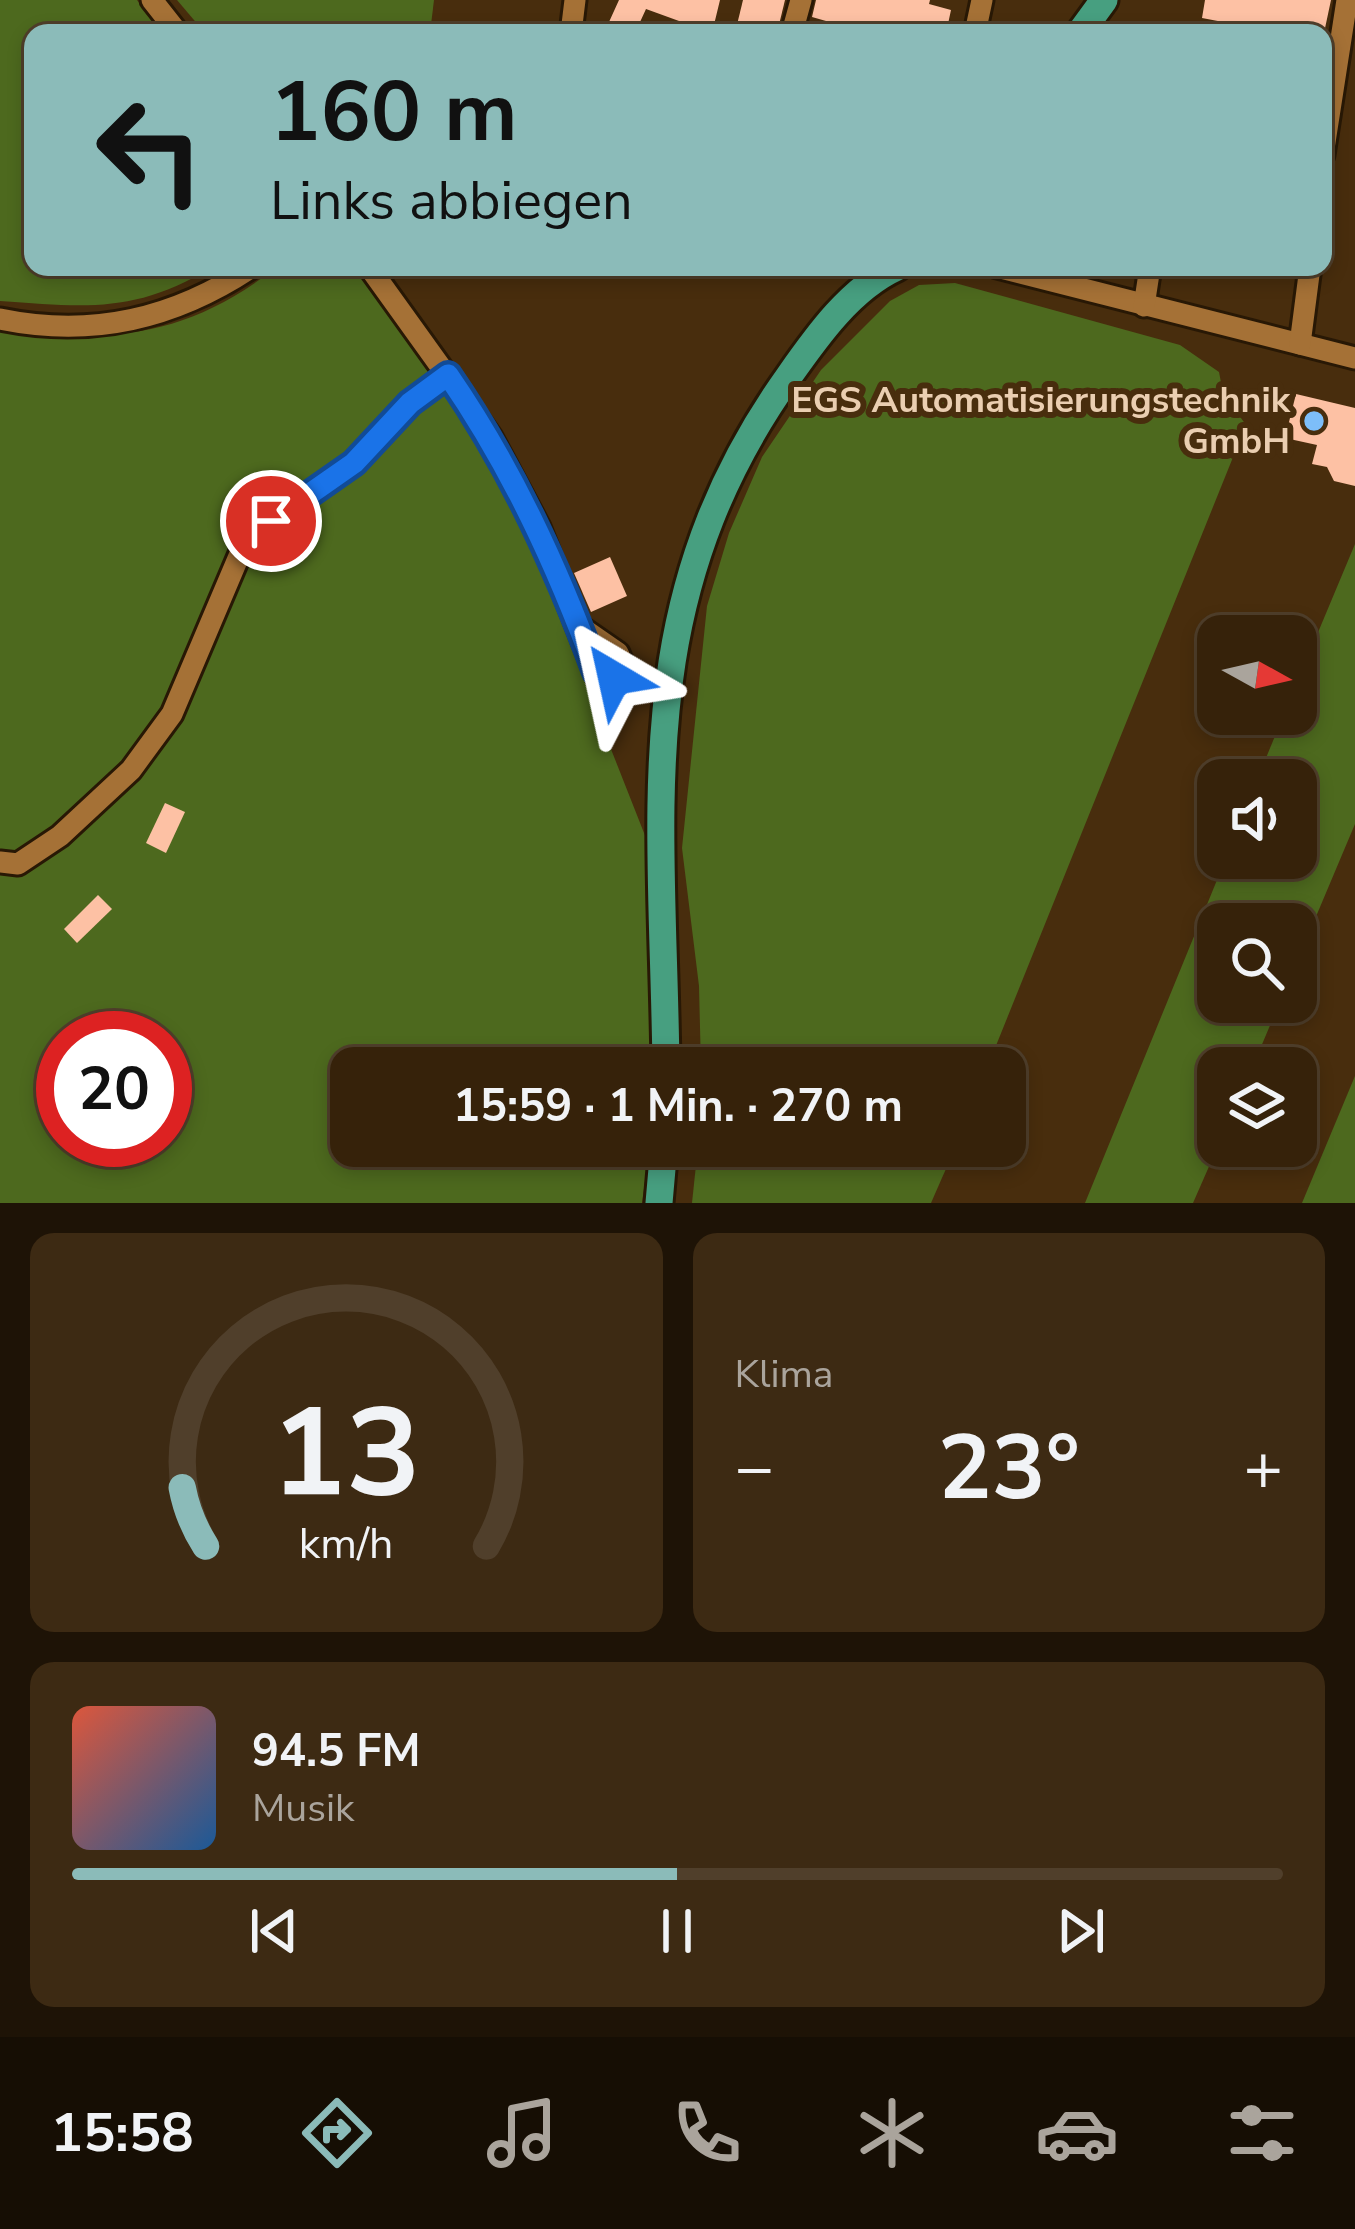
<!DOCTYPE html>
<html lang="de">
<head>
<meta charset="utf-8">
<style>
  :root { --surface:#36220a; --page:#3d2a13; --text:#f1f3f6; --muted:#aaa49c; --line:#503f2b; --accent:#8bbbb9 }
  body { margin:0; font-family:"Nunito Sans",sans-serif; background:var(--page); color:var(--text); height:100vh; display:flex; flex-direction:column; font-size:45px; white-space:nowrap }
  * { box-sizing:border-box; margin:0 }
  p { font-size:39px; color:var(--muted) }
  .icon { flex:none; width:66px; height:66px; fill:none; stroke:currentColor; stroke-width:2; stroke-linecap:round; stroke-linejoin:round }
  .map { position:relative; height:1203px; overflow:hidden }
  .details { display:flex; flex-direction:column; gap:30px; padding:30px; background:#1e1306; flex:1 }
  .details>* { flex:none }
  .banner { position:absolute; left:24px; top:24px; width:1308px; height:252px; border-radius:24px; box-shadow:0 6px 18px #0003,0 0 0 3px var(--line); background:#8bbbb9; color:#111; overflow:hidden }
  .needle { width:78px; rotate:98deg }
  .controls { position:absolute; left:1197px; top:615px; display:grid; gap:24px }
  .controls a { display:grid; place-items:center; width:120px; height:120px; border-radius:24px; background:var(--surface); box-shadow:0 6px 18px #0003,0 0 0 3px var(--line); font-size:60px }
  .speed { position:absolute; left:36px; top:1011px; display:flex; gap:24px; font-size:60px; font-weight:700; text-align:center }
  .speed>* { display:grid; place-content:center; width:156px; height:156px; border-radius:50%; background:var(--surface); box-shadow:0 6px 18px #0003,0 0 0 3px var(--line); line-height:1 }
  .speed .limit { border:18px solid #d22; background:#fff; color:#111 }
  .pin { position:absolute; display:grid; place-items:center; width:102px; height:102px; color:#fff; margin:-51px; border:6px solid #fff; border-radius:50%; box-shadow:0 3px 12px #0007 }
  .me { position:absolute; width:132px; margin:-66px; rotate:324deg; stroke-linejoin:round; filter:drop-shadow(0 0 9px #0008) }
  .turn { display:flex; align-items:center; gap:42px; height:252px; padding:0 48px; font-size:54px }
  .turn .icon { width:156px; height:156px; stroke-width:2.5 }
  .turn b { display:block; font-size:84px; line-height:102px }
  .big { font-size:90px; font-weight:700; line-height:1.1 }
  .details .tile { flex:1; display:flex; flex-direction:column; justify-content:center; gap:18px; min-width:0; padding:0 42px; border-radius:24px; background:var(--page) }
  .details .dial { align-items:center; gap:0 }
  .dial svg { height:312px; overflow:visible; fill:none; stroke:var(--line); stroke-width:7; stroke-linecap:round; text-anchor:middle }
  .dial text { fill:var(--text); stroke:none }
  .song { display:flex; align-items:center; gap:36px }
  .cover { width:144px; height:144px; border-radius:18px; background:linear-gradient(135deg,hsl(10 70% 55%),hsl(210 70% 35%)) }
  .played { height:12px; border-radius:6px; background:linear-gradient(90deg,var(--accent) 50%,var(--line) 50%) }
  .keys { display:flex; justify-content:space-around; direction:ltr }
  .heat { display:flex; justify-content:space-between; align-items:center; font-size:66px; direction:ltr }
  .details .tiles { flex:1; display:grid; gap:30px; grid-template-columns:1fr 1fr }
  .tile:last-child { grid-column:span 2 }
  .trip { position:absolute; left:330px; top:1047px; width:696px; height:120px; border-radius:24px; background:var(--surface); box-shadow:0 6px 18px #0003,0 0 0 3px var(--line); font-weight:700; line-height:120px; text-align:center }
  .dock { display:flex; height:192px; justify-content:space-around; align-items:center; background:#160e04; color:var(--muted) }
  .dock .icon { width:84px; height:84px }
  .dock .selected { color:var(--accent) }
  .dock b { font-size:54px; color:var(--text) }
  .map>svg:first-child { display:block }
</style>
</head>
<body>
<div class="map">
<svg width="1355" height="1203" viewBox="0 0 1355 1203">
  <rect width="100%" height="100%" fill="#482d0d"/>
  <g fill="#4d691e" fill-rule="evenodd">
    <path d="M 0,0 L 137,0 L 161,33 L 33,33 L 33,267 L 212,267 C 135,314 86,307 0,301 Z"/>
    <path d="M 177,0 L 434,0 L 430,33 L 205,33 Z"/>
    <path d="M 277,267 L 357,267 L 439,376 L 518,513 L 646,838 L 654,1068 L 351,1068 L 351,1146 L 650,1146 L 642,1203 L 0,1203 L 0,329 C 114,343 184,338 277,267 ZM 63,1038 L 165,1038 L 165,1140 L 63,1140 Z"/>
    <path d="M 955,283 L 1180,345 L 1219,372 L 1223,393 L 1246,425 L 987,1068 L 701,1068 L 699,986 L 682,848 L 707,606 L 729,533 L 762,457 L 821,370 L 890,301 L 919,285 Z"/>
    <path d="M 1355,544 L 1355,824 L 1296,964 L 1296,924 L 1218,924 L 1218,1002 L 1280,1002 L 1252,1068 L 1218,1068 L 1218,1146 L 1193,1203 L 1085,1203 L 1226,858 L 1296,858 L 1296,780 L 1257,780 L 1284,714 L 1296,714 L 1296,685 Z"/>
    <path d="M 1355,1076 L 1355,1203 L 1302,1203 Z"/>
    <path d="M 698,1146 L 956,1146 L 931,1203 L 692,1203 Z"/>
  </g>
  <g fill="#fdc1a4">
    <path d="M 619,0 L 720,0 L 712,33 L 646,9 L 635,33 L 604,33 Z"/>
    <path d="M 743,0 L 785,0 L 777,33 L 735,33 Z"/>
    <path d="M 816,0 L 930,0 L 929,4 L 951,10 L 948,24 L 961,27 L 960,33 L 822,33 L 826,21 L 812,17 Z"/>
    <path d="M 1205,0 L 1331,0 L 1324,33 L 1221,33 L 1223,22 L 1202,18 Z"/>
    <path d="M 1296,394 L 1355,408 L 1355,486 L 1334,481 L 1327,467 L 1312,464 L 1317,445 L 1285,438 Z"/>
    <path d="M 610,557 L 627,596 L 591,612 L 574,573 Z"/>
    <path d="M 165,803 L 185,812 L 166,853 L 146,843 Z"/>
    <path d="M 98,895 L 112,909 L 77,943 L 64,929 Z"/>
  </g>
  <g fill="none" stroke-linecap="round" stroke-linejoin="round">
    <defs>
      <g id="minor">
        <path d="M 152,0 L 178,33"/>
        <path d="M 571,33 L 575,0"/>
        <path d="M 792,33 L 801,0"/>
        <path d="M 975,33 L 982,0"/>
        <path d="M 1323,155 L 1347,0"/>
        <path d="M 369,267 L 491,437 L 539,527 L 596,672 L 619,676 L 623,665 L 618,653 L 579,626"/>
        <path d="M 997,267 L 1355,358"/>
        <path d="M 1144,306 L 1150,267"/>
        <path d="M 0,319 C 92,338 174,319 252,267"/>
        <path d="M 1300,344 L 1310,267"/>
        <path d="M 0,862 L 18,864 L 60,836 L 131,770 L 172,714 L 242,549 L 271,521 L 354,463 L 409,403 L 448,375"/>
      </g>
      <g id="major">
        <path d="M 1080,33 L 1104,0"/>
        <path d="M 666,1068 C 663,810 628,602 789,376 C 817,336 851,288 897,267"/>
        <path d="M 659,1203 L 664,1146"/>
      </g>
    </defs>
    <use href="#minor" stroke="#281805" stroke-width="27"/>
    <use href="#major" stroke="#281805" stroke-width="33"/>
    <use href="#minor" stroke="#a57136" stroke-width="21"/>
    <use href="#major" stroke="#479f80" stroke-width="27"/>
  </g>
  <g fill="none" stroke-linecap="round" stroke-linejoin="round">
    <defs>
      <path id="route" d="M 271,521 L 354,463 L 410,403 L 448,375 C 512,468 557,566 596,672 L 614,678"/>
    </defs>
    <use href="#route" stroke="#114b97" stroke-width="30"/>
    <use href="#route" stroke="#1a73e8" stroke-width="21"/>
  </g>
  <circle fill="#7dbef9" stroke="#482d0d" stroke-width="4.5" cx="1314" cy="421" r="12"/>
  <g text-anchor="middle" dominant-baseline="central" stroke-width="12" stroke-linejoin="round" paint-order="stroke">
    <g font-size="36" font-weight="bold" fill="#eaceb1" stroke="#482d0d" text-anchor="end">
      <text x="1290" y="400">EGS Automatisierungstechnik<tspan x="1290" dy="41">GmbH</tspan></text>
    </g>
  </g>
</svg>
<div class="controls">
<a><svg class="needle" viewBox="-14 -14 28 28"><path d="M0-13l5 13h-10z" fill="#e53935"/><path d="M0 13l5-13h-10z" fill="#aaa49c"/></svg></a>
<a><svg class="icon" aria-label="sound" viewBox="0 0 24 24"><path d="M4 9h4l5-4v14l-5-4H4zM17 9q2 3 0 6"/></svg></a>
<a><svg class="icon" aria-label="search" viewBox="0 0 24 24"><circle cx="10" cy="10" r="6"/><path d="M15 15l6 6"/></svg></a>
<a><svg class="icon" aria-label="layers" viewBox="0 0 24 24"><path d="M12 4l9 5-9 5-9-5zM3 14l9 5 9-5"/></svg></a>
</div>
<div class="speed"><div class="limit">20</div></div>
<div class="pin" style="left:271px;top:521px;background:#d93025"><svg class="icon" aria-label="arrive" viewBox="0 0 24 24"><path d="M6 21V4h12l-3 4 3 4H6"/></svg></div>
<svg class="me" style="left:614px;top:678px" viewBox="-20 -20 40 40"><path d="M0-17L14 15 0 8-14 15z" fill="#1a73e8" stroke="#fff" stroke-width="4"/></svg>
<div class="trip">15:59 · 1 Min. · 270 m</div>
<div class="banner">
<div class="turn"><svg class="icon" aria-label="left" viewBox="0 0 24 24"><path d="M17 20v-9H6M10 6l-5 5 5 5"/></svg><div><b>160 m</b>Links abbiegen</div></div>
</div>
</div>
<section class="details">
<div class="tiles">
<div class="tile dial"><svg viewBox="0 0 100 80">
<path d="M14 69A42 42 0 1 1 86 69"/>
<path d="M14 69A42 42 0 0 1 8 54" stroke="#8bbbb9"/>
<text x="50" y="56" font-size="32" font-weight="700">13</text>
<text x="50" y="72" font-size="11">km/h</text>
</svg></div>
<div class="tile"><p>Klima</p>
<div class="heat"><a>−</a><b class="big">23°</b><a>+</a></div>
</div>
<div class="tile">
<div class="song"><i class="cover"></i><div><b>94.5 FM</b><p>Musik</p></div></div>
<div class="played"></div>
<div class="keys"><svg class="icon" aria-label="previous" viewBox="0 0 24 24"><path d="M18 5L8 12l10 7zM5 5v14"/></svg><svg class="icon" aria-label="pause" viewBox="0 0 24 24"><path d="M8 5v14M16 5v14"/></svg><svg class="icon" aria-label="next" viewBox="0 0 24 24"><path d="M6 5l10 7-10 7zM19 5v14"/></svg></div>
</div>
</div>
</section>
<nav class="dock">
<b>15:58</b>
<svg class="icon selected" aria-label="directions" viewBox="0 0 24 24"><path d="M12 3l9 9-9 9-9-9zM9 14v-3h6M13 9l2 2-2 2"/></svg>
<svg class="icon" aria-label="music" viewBox="0 0 24 24"><path d="M9 18V5l10-2v13"/><circle cx="6" cy="18" r="3"/><circle cx="16" cy="16" r="3"/></svg>
<svg class="icon" aria-label="phone" viewBox="0 0 24 24"><path d="M5 4h4l2 5-3 2q2 4 5 5l2-3 5 2v4C11 20 4 13 5 4z"/></svg>
<svg class="icon" aria-label="climate" viewBox="0 0 24 24"><path d="M12 3v18M4 7l16 10M4 17L20 7"/></svg>
<svg class="icon" aria-label="car" viewBox="0 0 24 24"><path d="M5 17H2v-5l4-1 3-4h7l3 4 3 1v5h-3M9 17h6M6 11h13"/><circle cx="7" cy="17" r="2"/><circle cx="17" cy="17" r="2"/></svg>
<svg class="icon" aria-label="filters" viewBox="0 0 24 24"><path d="M4 7h16M4 17h16"/><circle cx="9" cy="7" r="2"/><circle cx="15" cy="17" r="2"/></svg>
</nav>
</body>
</html>
